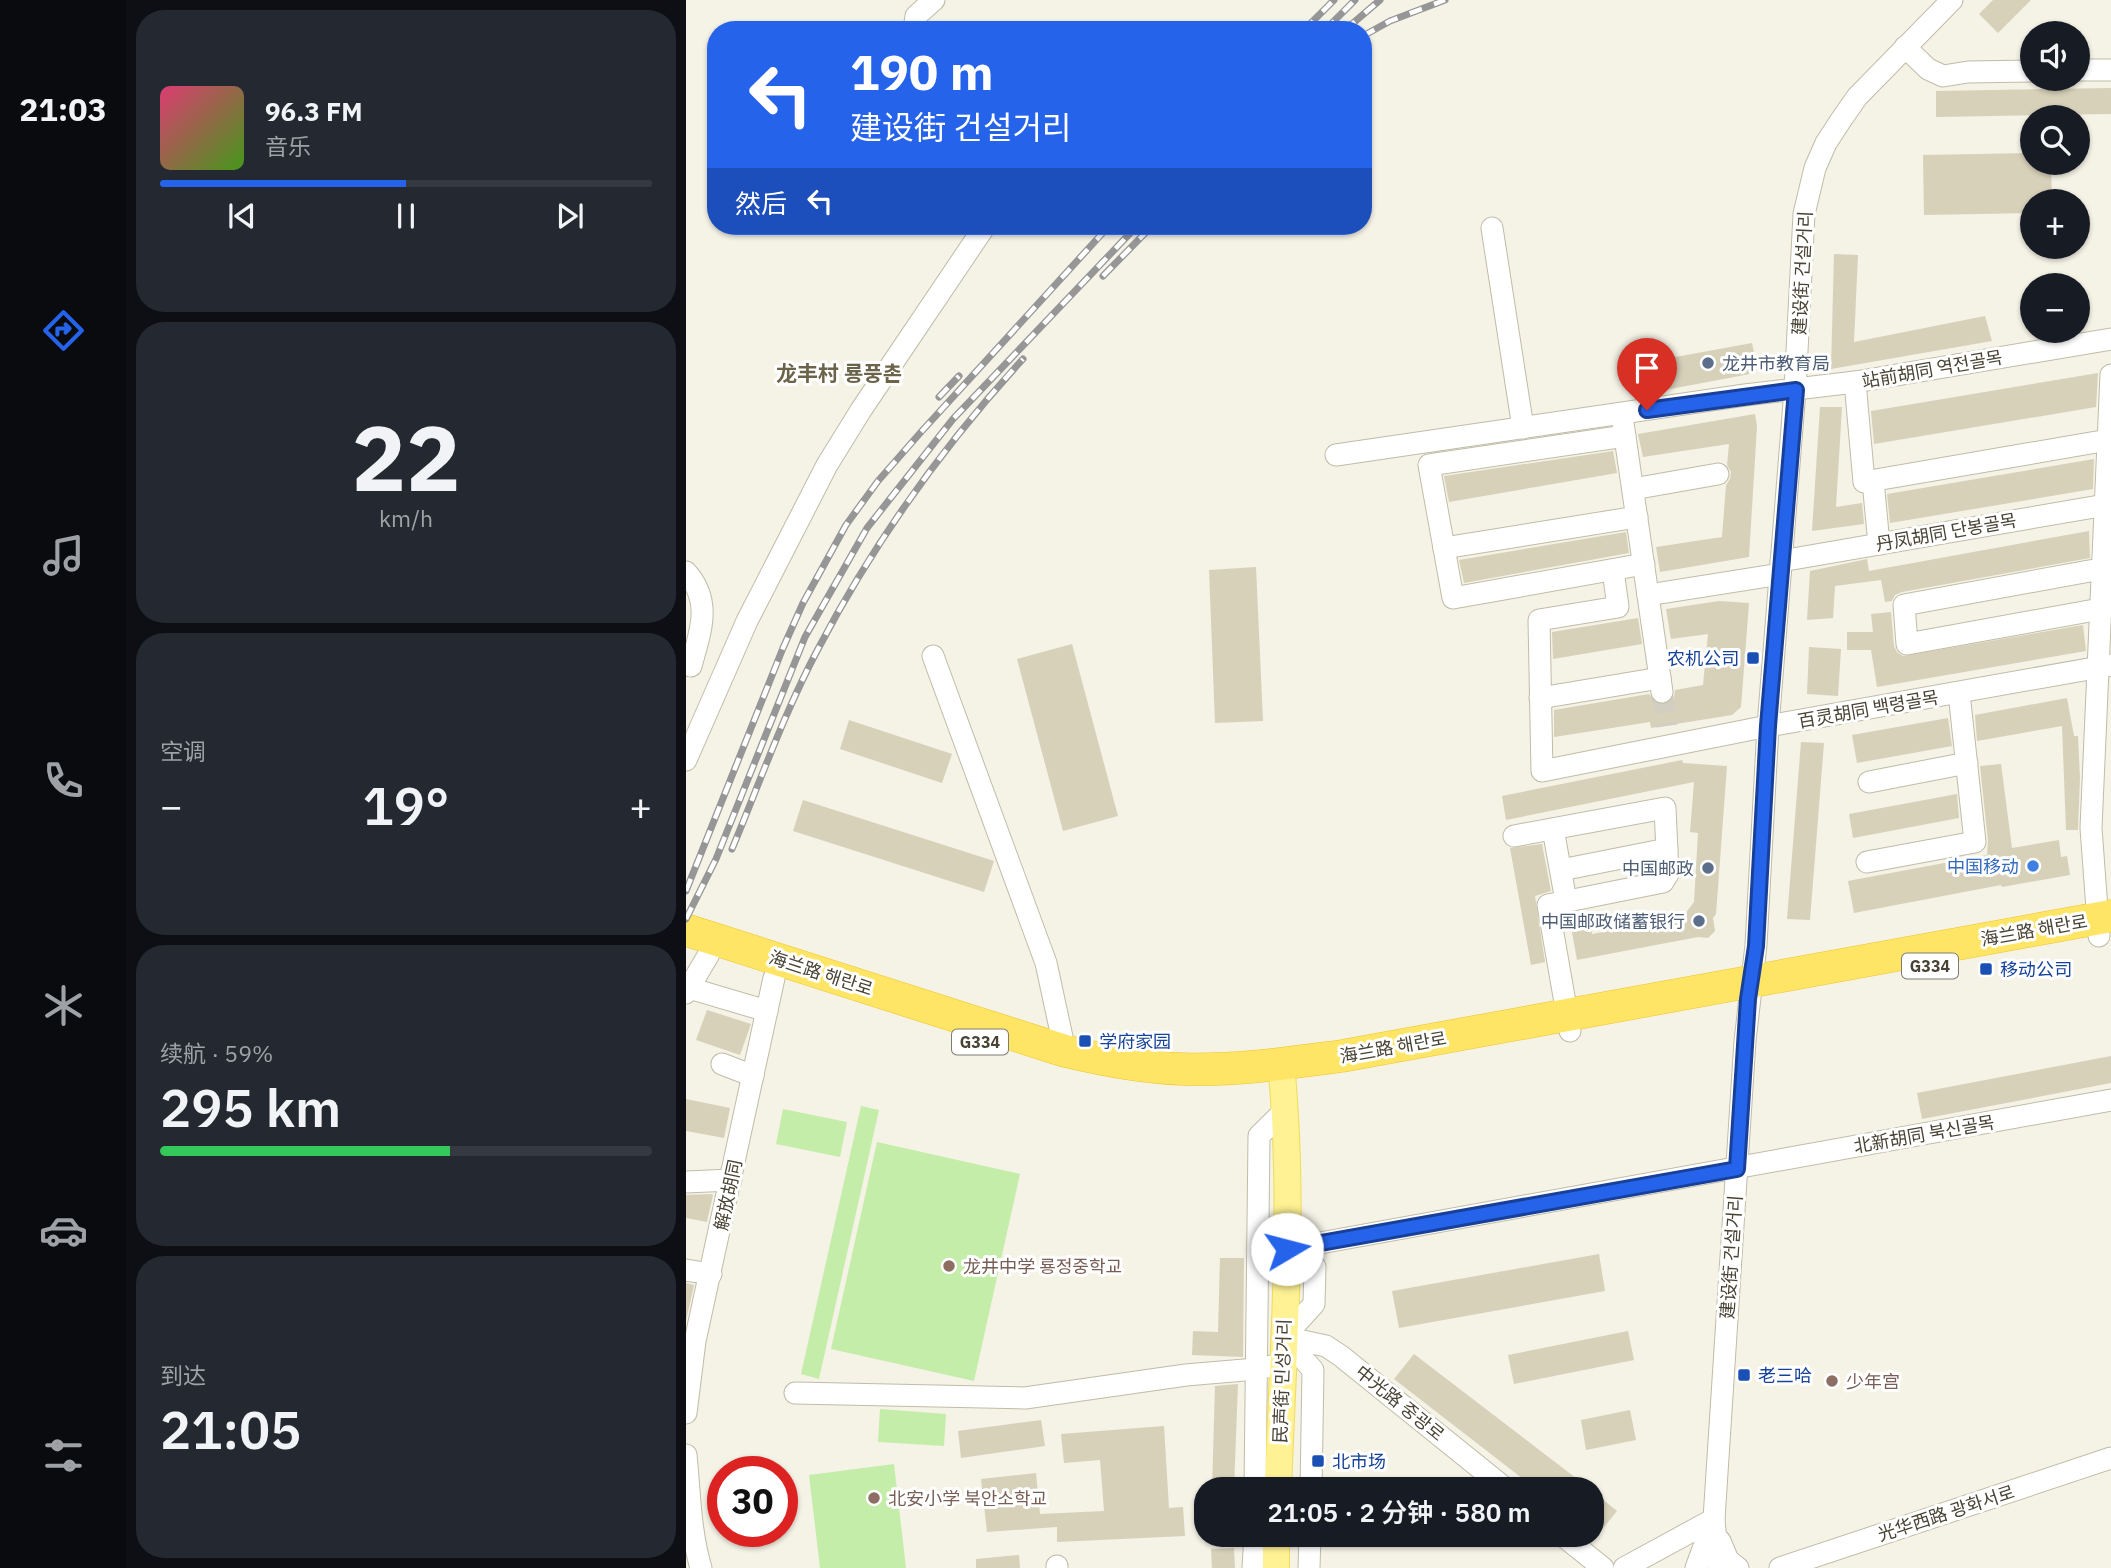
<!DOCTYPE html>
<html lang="zh">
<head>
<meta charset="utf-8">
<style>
  :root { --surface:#171b24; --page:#242831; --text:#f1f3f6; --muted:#9ea1a6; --line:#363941; --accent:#2563eb }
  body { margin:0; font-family:"IBM Plex Sans","Noto Sans SC","Noto Sans KR",sans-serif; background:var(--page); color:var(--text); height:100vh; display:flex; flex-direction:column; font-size:26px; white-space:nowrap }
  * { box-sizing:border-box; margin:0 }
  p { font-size:23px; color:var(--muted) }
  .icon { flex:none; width:38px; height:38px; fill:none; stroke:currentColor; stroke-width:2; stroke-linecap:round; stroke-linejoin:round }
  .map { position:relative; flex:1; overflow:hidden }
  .drawer { display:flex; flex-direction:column; gap:10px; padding:10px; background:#0d0f14; width:560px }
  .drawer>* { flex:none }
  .banner { position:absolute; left:21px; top:21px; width:665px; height:214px; border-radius:28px; box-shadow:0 2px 5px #0004; background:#2563eb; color:#fff; overflow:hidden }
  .buttons { position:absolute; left:1334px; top:21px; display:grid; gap:14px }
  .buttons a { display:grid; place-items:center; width:70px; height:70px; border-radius:50%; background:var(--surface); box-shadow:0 2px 5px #0004; font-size:35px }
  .speed { position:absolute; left:21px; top:1456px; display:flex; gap:14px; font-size:35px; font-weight:700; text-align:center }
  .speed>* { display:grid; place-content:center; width:91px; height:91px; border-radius:50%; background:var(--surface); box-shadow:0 2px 5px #0004; line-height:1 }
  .speed .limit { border:10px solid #d22; background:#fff; color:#111 }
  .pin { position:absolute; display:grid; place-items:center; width:60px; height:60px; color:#fff; margin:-72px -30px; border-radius:50% 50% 50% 0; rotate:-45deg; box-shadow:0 0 7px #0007 }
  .pin .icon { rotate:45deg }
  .me { position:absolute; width:77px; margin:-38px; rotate:82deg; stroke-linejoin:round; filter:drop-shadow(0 0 5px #0008) }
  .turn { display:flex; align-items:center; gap:24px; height:147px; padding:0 28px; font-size:32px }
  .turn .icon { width:91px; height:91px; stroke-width:2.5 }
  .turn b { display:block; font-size:49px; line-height:60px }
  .then { display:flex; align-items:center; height:66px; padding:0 28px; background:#0003; gap:14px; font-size:26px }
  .big { font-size:52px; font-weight:600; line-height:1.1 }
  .drawer .widget { flex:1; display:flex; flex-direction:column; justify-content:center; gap:10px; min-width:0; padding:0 24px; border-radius:28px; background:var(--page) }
  .drawer .dial { align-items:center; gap:0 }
  .dial b { font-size:91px; line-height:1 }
  .song { display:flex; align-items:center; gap:21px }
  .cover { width:84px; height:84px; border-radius:10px; background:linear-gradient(135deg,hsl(340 70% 55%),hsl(100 70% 35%)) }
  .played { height:7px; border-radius:4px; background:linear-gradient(90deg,var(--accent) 50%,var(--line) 50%) }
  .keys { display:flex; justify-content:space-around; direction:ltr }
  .heat { display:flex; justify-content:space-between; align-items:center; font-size:38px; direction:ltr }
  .charge { height:10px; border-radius:5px; background:linear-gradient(90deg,#34c759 59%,var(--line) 0) }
  .trip { position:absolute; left:508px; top:1477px; width:410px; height:70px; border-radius:28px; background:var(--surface); box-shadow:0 2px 5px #0004; font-weight:600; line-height:70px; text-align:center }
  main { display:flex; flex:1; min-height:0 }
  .menu { display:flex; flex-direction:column; width:126px; justify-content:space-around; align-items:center; background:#090b0e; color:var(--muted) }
  .menu .icon { width:49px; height:49px }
  .menu .selected { color:var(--accent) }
  .menu b { font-size:32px; color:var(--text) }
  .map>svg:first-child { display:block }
</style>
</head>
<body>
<main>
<nav class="menu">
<b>21:03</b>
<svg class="icon selected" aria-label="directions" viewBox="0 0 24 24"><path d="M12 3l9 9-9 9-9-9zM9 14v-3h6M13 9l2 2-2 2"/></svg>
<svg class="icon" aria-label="music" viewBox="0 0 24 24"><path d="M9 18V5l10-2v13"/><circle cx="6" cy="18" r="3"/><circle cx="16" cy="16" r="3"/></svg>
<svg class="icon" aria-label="phone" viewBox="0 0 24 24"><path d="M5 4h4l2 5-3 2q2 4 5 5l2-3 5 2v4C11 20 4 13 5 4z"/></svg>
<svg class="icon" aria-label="climate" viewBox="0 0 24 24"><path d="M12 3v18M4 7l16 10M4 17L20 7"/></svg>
<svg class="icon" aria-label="car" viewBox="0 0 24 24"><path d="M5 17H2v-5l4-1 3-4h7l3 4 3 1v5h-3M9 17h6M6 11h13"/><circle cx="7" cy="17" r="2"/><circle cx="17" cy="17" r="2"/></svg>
<svg class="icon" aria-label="filters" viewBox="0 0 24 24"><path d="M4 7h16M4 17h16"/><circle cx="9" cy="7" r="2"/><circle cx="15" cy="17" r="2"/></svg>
</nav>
<section class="drawer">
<div class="widget">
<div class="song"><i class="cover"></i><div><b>96.3 FM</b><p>音乐</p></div></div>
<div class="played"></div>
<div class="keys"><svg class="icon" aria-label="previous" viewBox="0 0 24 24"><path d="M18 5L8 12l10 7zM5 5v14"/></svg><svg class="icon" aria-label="pause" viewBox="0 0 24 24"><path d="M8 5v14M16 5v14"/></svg><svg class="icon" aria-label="next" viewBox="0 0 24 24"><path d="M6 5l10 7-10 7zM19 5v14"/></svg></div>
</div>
<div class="widget dial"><b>22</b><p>km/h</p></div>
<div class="widget"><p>空调</p>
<div class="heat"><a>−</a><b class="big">19°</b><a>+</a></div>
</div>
<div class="widget"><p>续航 · 59%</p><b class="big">295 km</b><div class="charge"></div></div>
<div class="widget"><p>到达</p><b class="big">21:05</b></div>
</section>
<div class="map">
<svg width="1425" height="1568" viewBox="0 0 1425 1568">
  <rect width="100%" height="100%" fill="#f5f2e6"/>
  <g fill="#c4edaa">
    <path d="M 175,1106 L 193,1110 L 133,1379 L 115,1374 Z"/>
    <path d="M 97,1109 L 161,1122 L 154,1157 L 90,1144 Z"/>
    <path d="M 191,1142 L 334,1174 L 288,1381 L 145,1349 Z"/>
    <path d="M 194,1409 L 260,1414 L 258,1446 L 192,1442 Z"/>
    <path d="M 208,1464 L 220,1568 L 134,1568 L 123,1475 Z"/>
  </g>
  <g fill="#d7d1ba">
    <path d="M 1307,0 L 1345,0 L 1312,33 L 1293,14 Z"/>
    <path d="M 1425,88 L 1425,114 L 1250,117 L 1250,91 Z"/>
    <path d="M 1346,153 L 1346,163 L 1365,163 L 1366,201 L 1346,201 L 1346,213 L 1238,215 L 1237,155 Z"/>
    <path d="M 1148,254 L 1172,255 L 1168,342 L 1299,316 L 1306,341 L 1145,369 Z"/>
    <path d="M 1066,343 L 1071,367 L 1064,374 L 979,390 L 973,360 Z"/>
    <path d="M 1412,373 L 1410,407 L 1188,444 L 1185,411 Z"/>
    <path d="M 1134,407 L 1156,407 L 1150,507 L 1176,503 L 1178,524 L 1126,531 Z"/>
    <path d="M 1069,414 L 1071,426 L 1063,557 L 974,572 L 970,547 L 1036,537 L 1040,485 L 1044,479 L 1045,472 L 1041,465 L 1043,444 L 957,457 L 952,434 Z"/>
    <path d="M 927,451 L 931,473 L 763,502 L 758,476 Z"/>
    <path d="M 1408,459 L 1407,489 L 1204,523 L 1201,494 Z"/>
    <path d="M 1403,531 L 1404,558 L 1216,592 L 1209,595 L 1206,601 L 1199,602 L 1195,580 L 1149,586 L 1147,618 L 1121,620 L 1124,571 L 1181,559 L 1183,571 Z"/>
    <path d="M 940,532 L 943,553 L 778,583 L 773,560 Z"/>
    <path d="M 570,567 L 577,721 L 529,723 L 523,570 Z"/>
    <path d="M 1033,601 L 1063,603 L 1055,707 L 1046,715 L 965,728 L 964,722 L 868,737 L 868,710 L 963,694 L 971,704 L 979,705 L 988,697 L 989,690 L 1017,685 L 1022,634 L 985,639 L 980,609 Z"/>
    <path d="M 1205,612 L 1208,646 L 1211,652 L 1217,656 L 1397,625 L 1400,651 L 1191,687 L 1185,650 L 1161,650 L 1161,632 L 1187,632 L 1185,614 Z"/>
    <path d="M 952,618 L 956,644 L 867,659 L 866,632 Z"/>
    <path d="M 386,644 L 432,816 L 377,831 L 331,659 Z"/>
    <path d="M 1123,647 L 1155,649 L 1152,696 L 1121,694 Z"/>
    <path d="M 1381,698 L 1388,736 L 1392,736 L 1394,778 L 1392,830 L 1380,830 L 1376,726 L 1291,741 L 1289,715 Z"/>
    <path d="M 1262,718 L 1266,746 L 1171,763 L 1166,735 Z"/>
    <path d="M 163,720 L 266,754 L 256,783 L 154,749 Z"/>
    <path d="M 1115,742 L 1138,743 L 1124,920 L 1101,919 Z"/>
    <path d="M 996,760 L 997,763 L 1041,766 L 1030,914 L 1027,918 L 1029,931 L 1022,938 L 1012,937 L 891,960 L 884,921 L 904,918 L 906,934 L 939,928 L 938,919 L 954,916 L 955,926 L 996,918 L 1008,902 L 1012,833 L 1004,832 L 1008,782 L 820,820 L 816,796 Z"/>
    <path d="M 1315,764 L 1326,848 L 1373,840 L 1375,857 L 1381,856 L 1384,875 L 1316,887 L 1315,885 L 1168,913 L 1162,881 L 1301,855 L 1302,841 L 1294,766 Z"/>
    <path d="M 1271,794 L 1273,818 L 1167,838 L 1163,814 Z"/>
    <path d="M 117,800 L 308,861 L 298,892 L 107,831 Z"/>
    <path d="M 856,844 L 865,891 L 849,896 L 859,962 L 845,965 L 824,848 Z"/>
    <path d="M 21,1010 L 65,1024 L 54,1055 L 10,1040 Z"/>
    <path d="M 1425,1056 L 1425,1083 L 1236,1119 L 1231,1093 Z"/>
    <path d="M 0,1099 L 44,1108 L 38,1138 L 0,1131 Z"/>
    <path d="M 25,1194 L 27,1195 L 21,1222 L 0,1218 L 0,1195 Z"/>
    <path d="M 913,1254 L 919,1291 L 713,1328 L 706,1291 Z"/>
    <path d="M 534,1258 L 558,1258 L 557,1357 L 506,1355 L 507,1331 L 532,1332 Z"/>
    <path d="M 0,1283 L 8,1285 L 0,1321 Z"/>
    <path d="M 942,1331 L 948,1360 L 828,1384 L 822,1355 Z"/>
    <path d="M 728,1354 L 886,1475 L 903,1489 L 850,1489 L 708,1379 Z"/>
    <path d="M 552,1384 L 548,1489 L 526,1489 L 529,1386 Z"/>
    <path d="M 944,1410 L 950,1440 L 900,1450 L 895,1420 Z"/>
    <path d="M 355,1420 L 359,1446 L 275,1458 L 272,1431 Z"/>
    <path d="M 478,1426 L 483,1508 L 497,1507 L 499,1536 L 371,1542 L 371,1527 L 301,1532 L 295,1479 L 350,1473 L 354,1514 L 418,1511 L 414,1460 L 378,1463 L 375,1434 Z"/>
    <path d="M 905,1490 L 931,1511 L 906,1542 L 905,1541 Z"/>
    <path d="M 548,1548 L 549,1568 L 526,1568 L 525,1549 Z"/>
    <path d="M 333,1555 L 334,1568 L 290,1568 L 290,1559 Z"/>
  </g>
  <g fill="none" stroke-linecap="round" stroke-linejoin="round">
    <path stroke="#d2cfc2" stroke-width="21" stroke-dasharray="21 10" stroke-linecap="butt" d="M 976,692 L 981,726"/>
    <defs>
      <g id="minor">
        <path d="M 228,30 L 230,16 L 248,0"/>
        <path d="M 1219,47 L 1242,69 L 1257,76 L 1282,72 L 1346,71"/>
        <path d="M 1391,70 L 1425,70"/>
        <path d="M 806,228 L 837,428"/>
        <path d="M 1169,382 L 1178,482 L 1422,440"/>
        <path d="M 937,423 L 976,692"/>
        <path d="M 939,436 L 743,465 L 767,598 L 958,564"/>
        <path d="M 650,455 L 1059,395 L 1169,382 L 1425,339"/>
        <path d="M 1187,481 L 1193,544"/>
        <path d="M 947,489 L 1032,474"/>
        <path d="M 758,548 L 951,517"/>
        <path d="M 1095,561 L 1425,504"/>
        <path d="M 1425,567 L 1218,605 L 1221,644 L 1425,607"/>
        <path d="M 927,570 L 932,607 L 853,620 L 856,771 L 1082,726 L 1425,665"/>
        <path d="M 0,572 C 27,602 14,632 5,666"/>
        <path d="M 962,595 L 1094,574"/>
        <path d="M 247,656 L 360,963 L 379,1051"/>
        <path d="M 854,698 L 974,678"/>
        <path d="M 0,760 L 61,621 L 141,465 L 175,410 L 299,226"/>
        <path d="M 1183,782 L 1281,763"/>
        <path d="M 867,829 L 880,901"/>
        <path d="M 828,836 L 979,808 L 982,874 L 977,882 L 862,905 L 884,1031"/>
        <path d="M 1181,862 L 1289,842 L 1273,693"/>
        <path d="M 875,870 L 981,849"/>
        <path d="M 1413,936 L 1405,828 L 1425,375"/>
        <path d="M 3,988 L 81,1011"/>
        <path d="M 0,993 L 23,954"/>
        <path d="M 36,1064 L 67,1076"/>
        <path d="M 0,1182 L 45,1180"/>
        <path d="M 601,1249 L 1425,1100"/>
        <path d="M 0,1270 L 25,1274"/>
        <path d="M 598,1337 L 640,1346 L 655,1356 L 820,1489"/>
        <path d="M 598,1337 L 627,1370 L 625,1489"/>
        <path d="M 598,1337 L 628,1304 L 629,1267 L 601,1249"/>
        <path d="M 109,1393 L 339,1398 L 500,1375 L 570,1369 L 597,1364"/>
        <path d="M 0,1413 L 9,1341 L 88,978"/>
        <path d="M 0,1455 C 4,1494 4,1531 15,1568"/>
        <path d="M 569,1489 L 573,1136 L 598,1111"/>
        <path d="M 876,1535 L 917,1568"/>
        <path d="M 1034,1541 L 1042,1560 L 1052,1568"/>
        <path d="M 371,1566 L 371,1568"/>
        <path d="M 567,1568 L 569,1535"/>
        <path d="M 623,1568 L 624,1535"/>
        <path d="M 938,1568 L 1028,1519"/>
        <path d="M 1010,1568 L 1025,1527"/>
        <path d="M 1032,1568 L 1028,1519 L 1059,1041 L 1070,945 L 1082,726 L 1109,390 L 1118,214 L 1129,168 L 1140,143 L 1155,120 L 1171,97 L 1266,0"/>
        <path d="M 1094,1568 L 1425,1458"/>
      </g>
      <g id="major">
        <path d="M 592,1489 C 597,1348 609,1205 595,1064"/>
        <path d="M 590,1568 L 590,1535"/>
      </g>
      <path id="highway" d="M 0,930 L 379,1051 C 417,1060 457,1068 496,1069 C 549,1071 603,1063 656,1056 L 1425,916"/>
    </defs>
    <use href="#minor" stroke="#c1bca7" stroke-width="23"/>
    <use href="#major" stroke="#f0db59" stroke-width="28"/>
    <use href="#highway" stroke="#edc427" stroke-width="33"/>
    <use href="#minor" stroke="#fff" stroke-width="21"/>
    <use href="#major" stroke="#fff294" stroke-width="26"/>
    <use href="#highway" stroke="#ffe566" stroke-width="32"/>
    <defs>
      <g id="rail">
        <path d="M 618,30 L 648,0"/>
        <path d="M 639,30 L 669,0"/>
        <path d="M 659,30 L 694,0"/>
        <path d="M 677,36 L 704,21 L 759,0"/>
        <path d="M 417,276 L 466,226"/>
        <path d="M 253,397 L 273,376"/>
        <path d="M 46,849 C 74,782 98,713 132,649 C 187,544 257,446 337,359"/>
        <path d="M 0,891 L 97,648 L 117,603 L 160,525 L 192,481 L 235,432 L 423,226"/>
        <path d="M 0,919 L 30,859 L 119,637 L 181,528 L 267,419 L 451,226"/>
      </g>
    </defs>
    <use href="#rail" stroke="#969696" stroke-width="7"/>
    <use href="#rail" stroke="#fff" stroke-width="4.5" stroke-dasharray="13" stroke-linecap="butt"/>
  </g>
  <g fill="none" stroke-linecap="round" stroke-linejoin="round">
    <defs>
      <path id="route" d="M 601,1249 L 1051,1169 L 1062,999 L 1070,946 L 1082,726 L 1110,390 L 961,410"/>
    </defs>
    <use href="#route" stroke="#184099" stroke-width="18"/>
    <use href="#route" stroke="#2563eb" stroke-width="12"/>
  </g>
  <g fill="#5c6f8a" stroke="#fff" stroke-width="2.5">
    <circle cx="1022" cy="363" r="7"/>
    <circle cx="1022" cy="868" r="7"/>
    <circle cx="1013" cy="921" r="7"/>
  </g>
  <g fill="#1a4fb4" stroke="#fff" stroke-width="2.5">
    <rect x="1060" y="651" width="14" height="14" rx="3.5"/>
    <rect x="1293" y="962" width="14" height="14" rx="3.5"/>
    <rect x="392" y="1034" width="14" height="14" rx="3.5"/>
    <rect x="1051" y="1368" width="14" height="14" rx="3.5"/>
    <rect x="625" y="1454" width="14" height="14" rx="3.5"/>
  </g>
  <circle fill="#3f7fe0" stroke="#fff" stroke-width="2.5" cx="1347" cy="866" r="7"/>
  <g fill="#8d6e63" stroke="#fff" stroke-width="2.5">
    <circle cx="263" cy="1266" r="7"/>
    <circle cx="1146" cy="1381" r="7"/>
    <circle cx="188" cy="1498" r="7"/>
  </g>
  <g text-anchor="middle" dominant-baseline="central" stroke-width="6" stroke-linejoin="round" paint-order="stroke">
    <g fill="#fff" stroke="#7f7b71" stroke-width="2">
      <rect x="1216" y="953.5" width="56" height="25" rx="5"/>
      <rect x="266" y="1029.5" width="56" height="25" rx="5"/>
    </g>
    <g font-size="16" font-weight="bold" fill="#484334">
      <text x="1244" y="966">G334</text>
      <text x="294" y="1042">G334</text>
    </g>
    <g font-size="18" fill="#484334" stroke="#fff">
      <text transform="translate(1116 273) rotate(-87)">建设街 건설거리</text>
      <text transform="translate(1246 369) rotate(-10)">站前胡同 역전골목</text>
      <text transform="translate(1260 532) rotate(-10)">丹凤胡同 단봉골목</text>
      <text transform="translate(1182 709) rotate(-10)">百灵胡同 백령골목</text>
      <text transform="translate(1348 930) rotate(-10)">海兰路 해란로</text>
      <text transform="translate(135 973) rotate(18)">海兰路 해란로</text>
      <text transform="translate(707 1047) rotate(-10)">海兰路 해란로</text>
      <text transform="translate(1238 1134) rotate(-10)">北新胡同 북신골목</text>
      <text transform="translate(42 1195) rotate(-78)">解放胡同</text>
      <text transform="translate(1045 1257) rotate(-86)">建设街 건설거리</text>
      <text transform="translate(596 1381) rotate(-88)">民声街 민성거리</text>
      <text transform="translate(714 1403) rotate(39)">中光路 중광로</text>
      <text transform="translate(1260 1513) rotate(-18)">光华西路 광화서로</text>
    </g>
    <g font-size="18" fill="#4e5e75" stroke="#fff" text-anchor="end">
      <text x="1036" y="363" text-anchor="start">龙井市教育局</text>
      <text x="1008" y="868">中国邮政</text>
      <text x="999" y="921">中国邮政储蓄银行</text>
    </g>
    <g font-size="18" fill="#164399" stroke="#fff" text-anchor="start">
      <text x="1053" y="658" text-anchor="end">农机公司</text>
      <text x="1314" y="969">移动公司</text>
      <text x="413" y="1041">学府家园</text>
      <text x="1072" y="1375">老三哈</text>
      <text x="646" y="1461">北市场</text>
    </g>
    <g font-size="18" fill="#366cbe" stroke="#fff" text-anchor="end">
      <text x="1333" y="866">中国移动</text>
    </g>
    <g font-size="18" fill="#785e54" stroke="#fff" text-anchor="start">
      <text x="277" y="1266">龙井中学 룡정중학교</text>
      <text x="1160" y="1381">少年宫</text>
      <text x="202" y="1498">北安小学 북안소학교</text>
    </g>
    <g font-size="21" font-weight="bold" fill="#6c644a" stroke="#fff">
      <text x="153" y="373">龙丰村 룡풍촌</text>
    </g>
  </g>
</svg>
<div class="buttons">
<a><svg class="icon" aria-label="sound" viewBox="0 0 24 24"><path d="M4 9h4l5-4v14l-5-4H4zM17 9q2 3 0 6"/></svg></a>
<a><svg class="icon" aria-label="search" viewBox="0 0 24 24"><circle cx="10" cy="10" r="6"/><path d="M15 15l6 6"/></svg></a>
<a>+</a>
<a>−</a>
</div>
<div class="speed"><div class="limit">30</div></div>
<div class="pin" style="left:961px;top:410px;background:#d93025"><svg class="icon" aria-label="arrive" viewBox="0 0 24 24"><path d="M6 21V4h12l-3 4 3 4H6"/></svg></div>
<svg class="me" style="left:601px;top:1249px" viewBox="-20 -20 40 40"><circle r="19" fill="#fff"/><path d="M0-13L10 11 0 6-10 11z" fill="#2563eb"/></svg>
<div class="trip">21:05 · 2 分钟 · 580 m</div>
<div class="banner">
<div class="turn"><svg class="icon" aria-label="left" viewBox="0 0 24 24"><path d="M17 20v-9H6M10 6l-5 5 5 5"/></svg><div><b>190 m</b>建设街 건설거리</div></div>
<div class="then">然后<svg class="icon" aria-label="left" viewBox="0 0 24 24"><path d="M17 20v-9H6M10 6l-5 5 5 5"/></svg></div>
</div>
</div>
</main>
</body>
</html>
